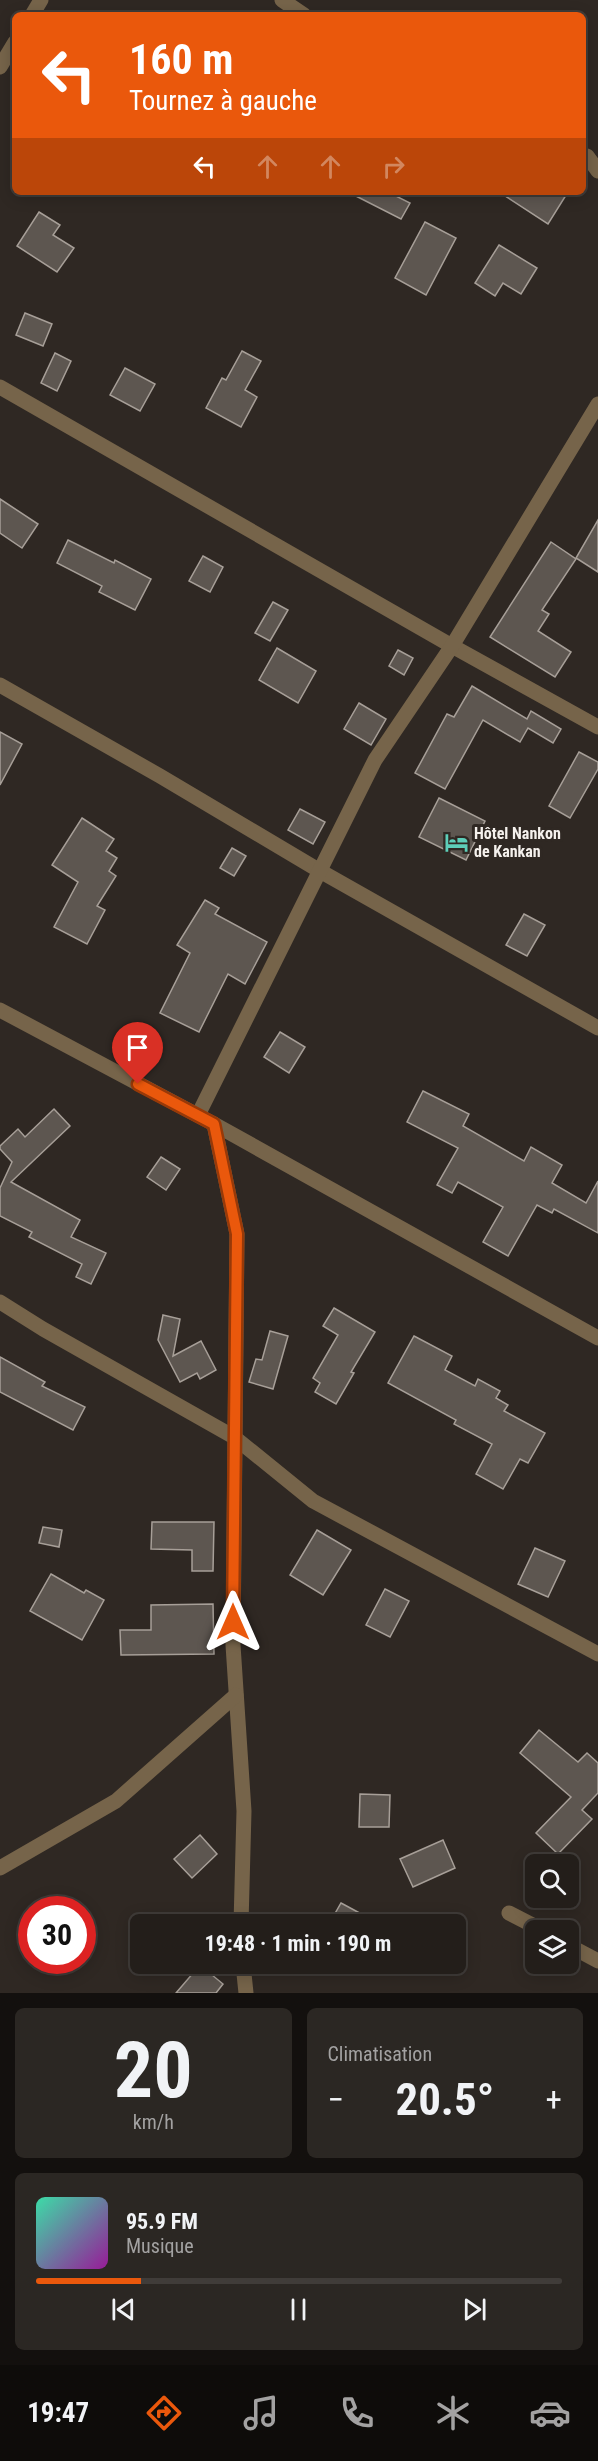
<!DOCTYPE html>
<html lang="fr">
<head>
<meta charset="utf-8">
<style>
  :root { --surface:#231e1a; --page:#2b2723; --text:#f1f3f6; --muted:#a3a2a2; --line:#403c39; --accent:#ea580c }
  body { margin:0; font-family:"Roboto Condensed",sans-serif; background:var(--page); color:var(--text); height:100vh; display:flex; flex-direction:column; font-size:22px; white-space:nowrap }
  * { box-sizing:border-box; margin:0 }
  p { font-size:20px; color:var(--muted) }
  .icon { flex:none; width:33px; height:33px; fill:none; stroke:currentColor; stroke-width:2; stroke-linecap:round; stroke-linejoin:round }
  .map { position:relative; height:1993px; overflow:hidden }
  .panel { display:flex; flex-direction:column; gap:15px; padding:15px; background:#13100e; flex:1 }
  .panel>* { flex:none }
  .top-card { position:absolute; left:12px; top:12px; width:574px; height:183px; border-radius:9px; box-shadow:0 3px 15px #0003,0 0 0 2px var(--line); background:#ea580c; color:#fff; overflow:hidden }
  .buttons { position:absolute; left:525px; top:1854px; display:grid; gap:12px }
  .buttons a { display:grid; place-items:center; width:54px; height:54px; border-radius:9px; background:var(--surface); box-shadow:0 3px 15px #0003,0 0 0 2px var(--line); font-size:30px }
  .speed { position:absolute; left:18px; top:1896px; display:flex; gap:12px; font-size:30px; font-weight:700; text-align:center }
  .speed>* { display:grid; place-content:center; width:78px; height:78px; border-radius:50%; background:var(--surface); box-shadow:0 3px 15px #0003,0 0 0 2px var(--line); line-height:1 }
  .speed .limit { border:9px solid #d22; background:#fff; color:#111 }
  .pin { position:absolute; display:grid; place-items:center; width:51px; height:51px; color:#fff; margin:-62px -26px; border-radius:50% 50% 50% 0; rotate:-45deg; box-shadow:0 0 6px #0007 }
  .pin .icon { rotate:45deg }
  .me { position:absolute; width:66px; margin:-33px; rotate:0deg; stroke-linejoin:round; filter:drop-shadow(0 0 4px #0008) }
  .turn { display:flex; align-items:center; gap:21px; height:126px; padding:0 18px; font-size:27px }
  .turn .icon { width:78px; height:78px; stroke-width:2.5 }
  .turn b { display:block; font-size:42px; line-height:51px }
  .lanes { display:flex; align-items:center; height:57px; padding:0 18px; background:#0003; justify-content:center; gap:30px; direction:ltr }
  .lanes .off { opacity:.35 }
  .big { font-size:45px; font-weight:700; line-height:1.1 }
  .panel .card { flex:1; display:flex; flex-direction:column; justify-content:center; gap:9px; min-width:0; padding:0 21px; border-radius:9px; background:var(--page) }
  .panel .dial { align-items:center; gap:0 }
  .dial b { font-size:78px; line-height:1 }
  .song { display:flex; align-items:center; gap:18px }
  .cover { width:72px; height:72px; border-radius:9px; background:linear-gradient(135deg,hsl(160 70% 55%),hsl(300 70% 35%)) }
  .played { height:6px; border-radius:3px; background:linear-gradient(90deg,var(--accent) 20%,var(--line) 20%) }
  .keys { display:flex; justify-content:space-around; direction:ltr }
  .heat { display:flex; justify-content:space-between; align-items:center; font-size:33px; direction:ltr }
  .panel .tiles { flex:1; display:grid; gap:15px; grid-template-columns:1fr 1fr }
  .card:last-child { grid-column:span 2 }
  .trip { position:absolute; left:130px; top:1914px; width:336px; height:60px; border-radius:9px; background:var(--surface); box-shadow:0 3px 15px #0003,0 0 0 2px var(--line); font-weight:700; line-height:60px; text-align:center }
  .tab-bar { display:flex; height:96px; justify-content:space-around; align-items:center; background:#0e0c0a; color:var(--muted) }
  .tab-bar .icon { width:42px; height:42px }
  .tab-bar .current { color:var(--accent) }
  .tab-bar b { font-size:27px; color:var(--text) }
  .map>svg:first-child { display:block }
</style>
</head>
<body>
<div class="map">
<svg width="598" height="1993" viewBox="0 0 598 1993">
  <rect width="100%" height="100%" fill="#2f2823"/>
  <g fill="#5d5650" stroke="#a79f98" stroke-width="1.5">
    <path d="M 348,192 L 388,192 L 410,203 L 401,219 Z"/>
    <path d="M 499,192 L 568,192 L 548,224 Z"/>
    <path d="M 39,212 L 60,225 L 53,235 L 74,248 L 57,272 L 17,246 Z"/>
    <path d="M 425,222 L 456,238 L 426,295 L 395,278 Z"/>
    <path d="M 499,245 L 537,268 L 521,294 L 503,283 L 495,296 L 475,283 Z"/>
    <path d="M 25,313 L 52,324 L 43,346 L 16,335 Z"/>
    <path d="M 242,351 L 261,361 L 245,390 L 257,397 L 241,427 L 206,408 L 222,378 L 226,380 Z"/>
    <path d="M 55,353 L 71,361 L 57,391 L 41,383 Z"/>
    <path d="M 125,368 L 155,384 L 140,411 L 110,395 Z"/>
    <path d="M 0,499 L 38,524 L 22,548 L 0,533 Z"/>
    <path d="M 598,520 L 598,572 L 576,558 Z"/>
    <path d="M 68,540 L 114,563 L 115,560 L 151,579 L 135,610 L 99,592 L 102,586 L 57,563 Z"/>
    <path d="M 551,542 L 576,559 L 542,610 L 549,614 L 538,631 L 571,652 L 555,677 L 490,637 Z"/>
    <path d="M 203,556 L 223,567 L 210,592 L 189,581 Z"/>
    <path d="M 273,602 L 288,610 L 270,641 L 255,633 Z"/>
    <path d="M 277,648 L 316,671 L 298,703 L 259,680 Z"/>
    <path d="M 398,650 L 413,658 L 404,675 L 389,666 Z"/>
    <path d="M 472,686 L 527,719 L 531,711 L 561,729 L 553,743 L 528,728 L 520,742 L 483,720 L 445,789 L 415,773 L 447,714 L 454,717 Z"/>
    <path d="M 359,703 L 386,719 L 371,745 L 344,729 Z"/>
    <path d="M 0,732 L 22,744 L 0,785 Z"/>
    <path d="M 579,752 L 598,762 L 598,769 L 570,818 L 549,806 Z"/>
    <path d="M 439,798 L 485,821 L 466,860 L 419,837 Z"/>
    <path d="M 300,809 L 325,822 L 313,844 L 288,830 Z"/>
    <path d="M 82,818 L 114,839 L 106,851 L 117,858 L 109,871 L 116,876 L 97,906 L 105,910 L 87,944 L 54,927 L 78,882 L 52,865 Z"/>
    <path d="M 232,848 L 246,856 L 234,876 L 220,868 Z"/>
    <path d="M 205,900 L 219,908 L 215,914 L 267,942 L 245,984 L 228,974 L 199,1032 L 160,1013 L 190,953 L 177,945 Z"/>
    <path d="M 524,914 L 545,925 L 527,956 L 506,945 Z"/>
    <path d="M 280,1032 L 305,1047 L 289,1073 L 264,1057 Z"/>
    <path d="M 423,1091 L 469,1114 L 463,1126 L 524,1161 L 531,1147 L 562,1165 L 552,1183 L 586,1203 L 598,1181 L 598,1233 L 554,1209 L 552,1213 L 537,1205 L 508,1256 L 483,1242 L 503,1207 L 458,1182 L 452,1193 L 437,1185 L 458,1148 L 407,1122 Z"/>
    <path d="M 54,1109 L 70,1126 L 11,1182 L 80,1220 L 71,1237 L 106,1253 L 91,1284 L 76,1277 L 82,1264 L 29,1237 L 32,1232 L 0,1216 L 0,1188 L 12,1162 L 0,1149 L 0,1146 L 18,1129 L 25,1137 Z"/>
    <path d="M 161,1157 L 180,1169 L 166,1190 L 147,1177 Z"/>
    <path d="M 334,1308 L 375,1332 L 351,1372 L 354,1373 L 336,1404 L 315,1392 L 320,1383 L 313,1378 L 338,1335 L 323,1326 Z"/>
    <path d="M 163,1315 L 180,1319 L 173,1356 L 201,1341 L 216,1370 L 200,1379 L 197,1373 L 180,1382 L 158,1340 Z"/>
    <path d="M 270,1331 L 288,1336 L 273,1389 L 249,1382 L 256,1359 L 262,1360 Z"/>
    <path d="M 414,1336 L 452,1356 L 445,1370 L 475,1386 L 478,1379 L 500,1391 L 496,1398 L 508,1405 L 504,1411 L 545,1433 L 528,1463 L 520,1459 L 503,1489 L 476,1474 L 492,1444 L 454,1424 L 456,1420 L 388,1383 Z"/>
    <path d="M 0,1357 L 45,1382 L 42,1386 L 85,1407 L 73,1430 L 0,1392 Z"/>
    <path d="M 152,1522 L 214,1522 L 213,1571 L 192,1571 L 192,1550 L 151,1549 Z"/>
    <path d="M 43,1527 L 62,1530 L 59,1547 L 39,1543 Z"/>
    <path d="M 317,1530 L 351,1550 L 323,1595 L 290,1575 Z"/>
    <path d="M 535,1548 L 565,1561 L 548,1597 L 518,1584 Z"/>
    <path d="M 51,1574 L 84,1593 L 86,1590 L 104,1600 L 82,1640 L 30,1611 Z"/>
    <path d="M 385,1589 L 409,1601 L 390,1637 L 366,1625 Z"/>
    <path d="M 213,1604 L 214,1654 L 121,1655 L 120,1630 L 151,1630 L 151,1605 Z"/>
    <path d="M 539,1730 L 578,1762 L 587,1753 L 598,1763 L 598,1793 L 582,1810 L 592,1819 L 558,1854 L 536,1833 L 571,1797 L 520,1753 Z"/>
    <path d="M 360,1794 L 390,1795 L 389,1827 L 359,1827 Z"/>
    <path d="M 200,1835 L 217,1854 L 192,1878 L 174,1859 Z"/>
    <path d="M 443,1840 L 455,1868 L 413,1887 L 400,1859 Z"/>
    <path d="M 341,1903 L 380,1924 L 329,1924 Z"/>
    <path d="M 200,1965 L 223,1984 L 216,1993 L 176,1993 Z"/>
  </g>
  <g fill="none" stroke-linecap="round" stroke-linejoin="round">
    <g stroke="#76644a" stroke-width="15">
      <path d="M 282,0 L 304,15"/>
      <path d="M 32,15 L 41,0"/>
      <path d="M 0,67 L 15,42"/>
      <path d="M 584,155 L 587,156 L 598,171"/>
      <path d="M 0,387 L 452,646 L 598,727"/>
      <path d="M 0,685 L 160,776 L 320,871 L 598,1028"/>
      <path d="M 0,1010 L 214,1124 L 598,1338"/>
      <path d="M 198,1115 L 375,760 L 452,646 L 598,404"/>
      <path d="M 214,1124 L 237,1234 L 233,1645 L 244,1811 L 241,1924"/>
      <path d="M 0,1302 L 43,1329 L 234,1437 L 313,1501 L 598,1654"/>
      <path d="M 0,1868 L 116,1801 L 236,1695"/>
      <path d="M 509,1913 L 542,1930"/>
      <path d="M 568,1945 L 598,1961"/>
      <path d="M 243,1964 L 246,1993"/>
    </g>
  </g>
  <g fill="none" stroke-linecap="round" stroke-linejoin="round">
    <defs>
      <path id="route" d="M 138,1084 L 214,1124 L 237,1234 L 233,1622"/>
    </defs>
    <use href="#route" stroke="#983908" stroke-width="15"/>
    <use href="#route" stroke="#ea580c" stroke-width="10"/>
  </g>
  <defs>
    <symbol id="hotel-bare" viewBox="-9 -9 18 18"><path d="M-6-4.5h1.5V1H6V5H4.5V3h-9V5H-6ZM-4 0a1.8 1.8 0 1 1 3.6 0ZM.5 0V-2.5h3Q6-2.5 6 0Z" fill="#5dceb9" stroke="#2f2823" stroke-width="2.5" paint-order="stroke"/></symbol>
  </defs>
  <g fill-rule="evenodd">
    <use href="#hotel-bare" x="440" y="826" width="33" height="33"/>
  </g>
  <g text-anchor="middle" dominant-baseline="central" stroke-width="6" stroke-linejoin="round" paint-order="stroke">
    <g font-size="16" font-weight="bold" fill="#f5f1ed" stroke="#2f2823" text-anchor="start">
      <text x="474" y="833">Hôtel Nankon<tspan x="474" dy="18">de Kankan</tspan></text>
    </g>
  </g>
</svg>
<div class="buttons">
<a><svg class="icon" aria-label="search" viewBox="0 0 24 24"><circle cx="10" cy="10" r="6"/><path d="M15 15l6 6"/></svg></a>
<a><svg class="icon" aria-label="layers" viewBox="0 0 24 24"><path d="M12 4l9 5-9 5-9-5zM3 14l9 5 9-5"/></svg></a>
</div>
<div class="speed"><div class="limit">30</div></div>
<div class="pin" style="left:138px;top:1084px;background:#d93025"><svg class="icon" aria-label="arrive" viewBox="0 0 24 24"><path d="M6 21V4h12l-3 4 3 4H6"/></svg></div>
<svg class="me" style="left:233px;top:1622px" viewBox="-20 -20 40 40"><path d="M0-17L14 15 0 8-14 15z" fill="#ea580c" stroke="#fff" stroke-width="4"/></svg>
<div class="trip">19:48 · 1 min · 190 m</div>
<div class="top-card">
<div class="turn"><svg class="icon" aria-label="left" viewBox="0 0 24 24"><path d="M17 20v-9H6M10 6l-5 5 5 5"/></svg><div><b>160 m</b>Tournez à gauche</div></div>
<div class="lanes"><svg class="icon" aria-label="left" viewBox="0 0 24 24"><path d="M17 20v-9H6M10 6l-5 5 5 5"/></svg><svg class="icon off" aria-label="ahead" viewBox="0 0 24 24"><path d="M12 20V5M6 11l6-6 6 6"/></svg><svg class="icon off" aria-label="ahead" viewBox="0 0 24 24"><path d="M12 20V5M6 11l6-6 6 6"/></svg><svg class="icon off" aria-label="right" viewBox="0 0 24 24"><path d="M7 20v-9h11M14 6l5 5-5 5"/></svg></div>
</div>
</div>
<section class="panel">
<div class="tiles">
<div class="card dial"><b>20</b><p>km/h</p></div>
<div class="card"><p>Climatisation</p>
<div class="heat"><a>−</a><b class="big">20.5°</b><a>+</a></div>
</div>
<div class="card">
<div class="song"><i class="cover"></i><div><b>95.9 FM</b><p>Musique</p></div></div>
<div class="played"></div>
<div class="keys"><svg class="icon" aria-label="previous" viewBox="0 0 24 24"><path d="M18 5L8 12l10 7zM5 5v14"/></svg><svg class="icon" aria-label="pause" viewBox="0 0 24 24"><path d="M8 5v14M16 5v14"/></svg><svg class="icon" aria-label="next" viewBox="0 0 24 24"><path d="M6 5l10 7-10 7zM19 5v14"/></svg></div>
</div>
</div>
</section>
<nav class="tab-bar">
<b>19:47</b>
<svg class="icon current" aria-label="directions" viewBox="0 0 24 24"><path d="M12 3l9 9-9 9-9-9zM9 14v-3h6M13 9l2 2-2 2"/></svg>
<svg class="icon" aria-label="music" viewBox="0 0 24 24"><path d="M9 18V5l10-2v13"/><circle cx="6" cy="18" r="3"/><circle cx="16" cy="16" r="3"/></svg>
<svg class="icon" aria-label="phone" viewBox="0 0 24 24"><path d="M5 4h4l2 5-3 2q2 4 5 5l2-3 5 2v4C11 20 4 13 5 4z"/></svg>
<svg class="icon" aria-label="climate" viewBox="0 0 24 24"><path d="M12 3v18M4 7l16 10M4 17L20 7"/></svg>
<svg class="icon" aria-label="car" viewBox="0 0 24 24"><path d="M5 17H2v-5l4-1 3-4h7l3 4 3 1v5h-3M9 17h6M6 11h13"/><circle cx="7" cy="17" r="2"/><circle cx="17" cy="17" r="2"/></svg>
</nav>
</body>
</html>
